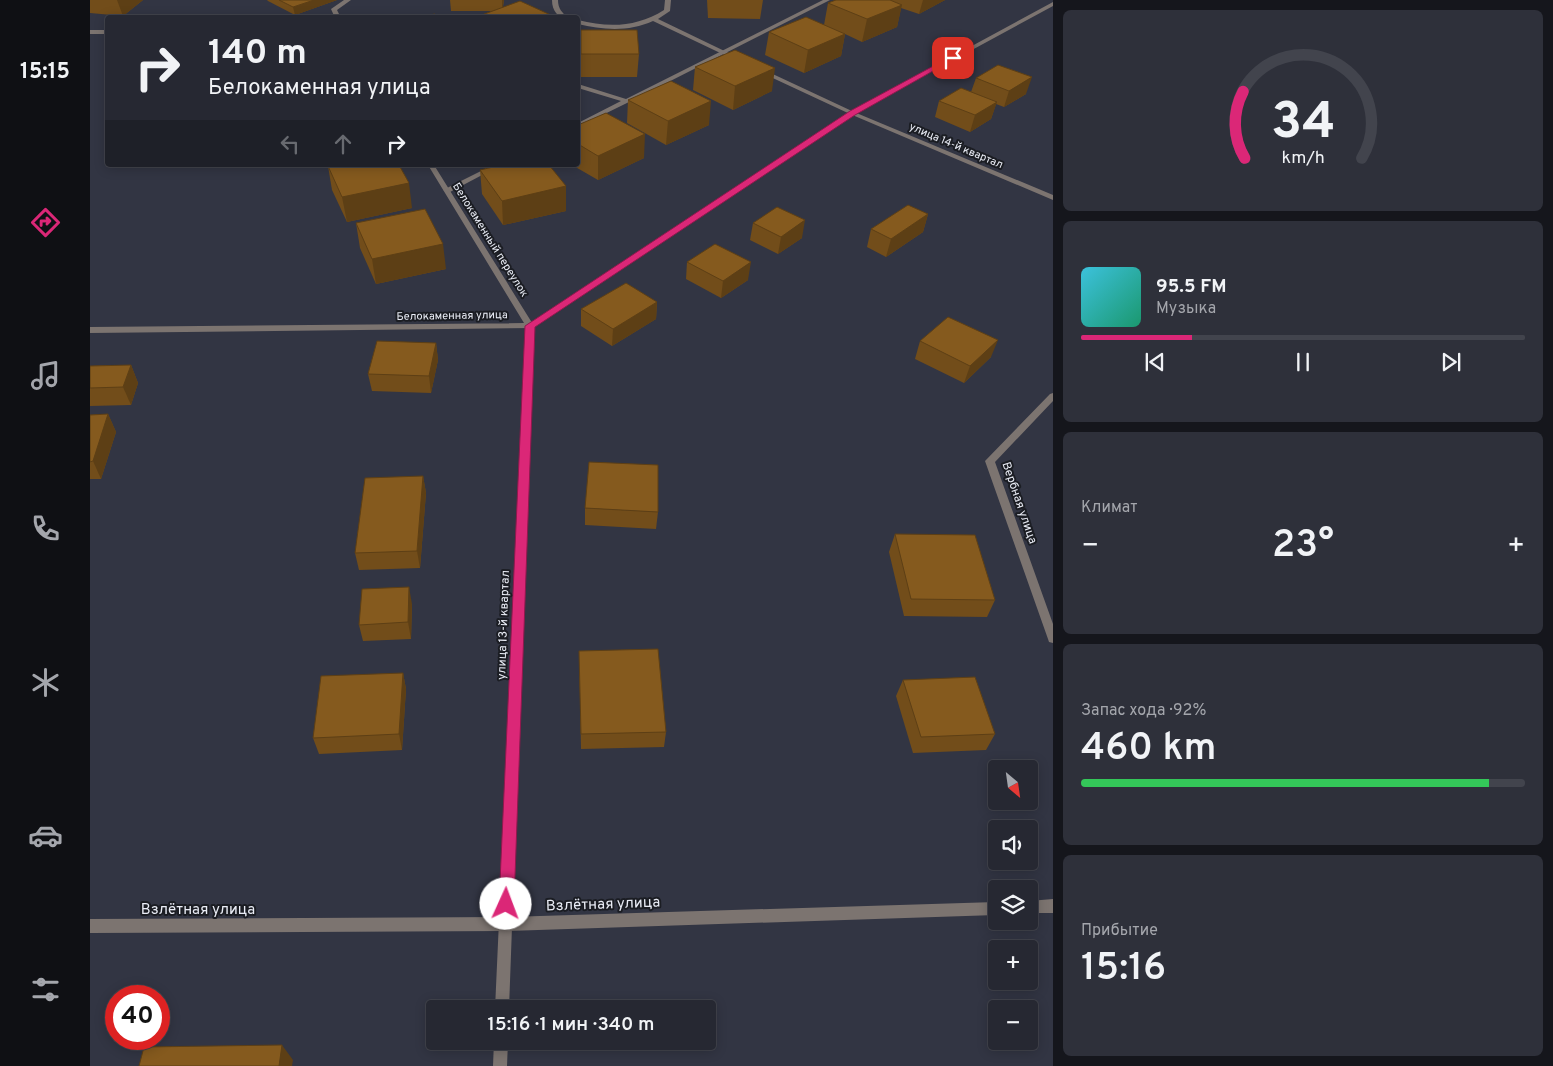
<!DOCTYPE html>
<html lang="ru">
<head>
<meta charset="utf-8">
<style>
  :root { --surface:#262832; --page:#2e303a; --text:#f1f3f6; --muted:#a4a6ac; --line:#42444d; --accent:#db2777 }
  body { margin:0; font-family:Overpass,sans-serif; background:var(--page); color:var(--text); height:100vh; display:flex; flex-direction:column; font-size:19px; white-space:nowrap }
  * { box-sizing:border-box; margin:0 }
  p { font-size:16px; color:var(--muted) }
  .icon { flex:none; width:28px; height:28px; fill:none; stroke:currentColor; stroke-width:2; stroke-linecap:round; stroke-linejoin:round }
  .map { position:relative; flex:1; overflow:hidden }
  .panel { display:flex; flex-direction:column; gap:10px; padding:10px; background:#15161c; width:500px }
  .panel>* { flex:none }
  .guide { position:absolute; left:15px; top:15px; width:475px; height:152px; border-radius:5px; box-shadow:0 2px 12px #0003,0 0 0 1px var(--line); background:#262832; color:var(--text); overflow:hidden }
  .needle { width:32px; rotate:151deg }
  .tools { position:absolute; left:898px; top:760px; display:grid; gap:10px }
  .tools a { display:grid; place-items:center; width:50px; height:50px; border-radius:5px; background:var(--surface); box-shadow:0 2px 12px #0003,0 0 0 1px var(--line); font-size:25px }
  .speed { position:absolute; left:15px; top:985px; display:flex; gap:10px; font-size:25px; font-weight:700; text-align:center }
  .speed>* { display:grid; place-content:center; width:65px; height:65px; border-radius:50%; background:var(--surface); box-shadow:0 2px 12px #0003,0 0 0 1px var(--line); line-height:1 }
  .speed .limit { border:8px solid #d22; background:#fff; color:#111 }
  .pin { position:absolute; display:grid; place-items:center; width:42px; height:42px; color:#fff; margin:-21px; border-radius:10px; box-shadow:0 2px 8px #0006 }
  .me { position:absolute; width:55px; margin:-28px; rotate:2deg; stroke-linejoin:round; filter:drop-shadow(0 0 4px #0008) }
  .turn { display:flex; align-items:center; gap:18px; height:105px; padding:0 20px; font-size:22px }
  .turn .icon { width:65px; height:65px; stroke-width:2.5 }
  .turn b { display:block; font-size:35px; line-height:42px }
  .lanes { display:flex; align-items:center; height:48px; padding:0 20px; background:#0003; justify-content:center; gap:25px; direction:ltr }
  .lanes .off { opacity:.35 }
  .big { font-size:38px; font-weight:600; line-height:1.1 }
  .panel .card { flex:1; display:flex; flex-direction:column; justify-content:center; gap:8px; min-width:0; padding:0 18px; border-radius:8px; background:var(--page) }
  .panel .dial { align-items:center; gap:0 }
  .dial svg { height:130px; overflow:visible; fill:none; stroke:var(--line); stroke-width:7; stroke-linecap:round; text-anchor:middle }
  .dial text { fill:var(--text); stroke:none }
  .song { display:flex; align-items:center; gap:15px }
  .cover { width:60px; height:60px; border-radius:8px; background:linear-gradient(135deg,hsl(190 70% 55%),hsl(160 70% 35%)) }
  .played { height:5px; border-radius:2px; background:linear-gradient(90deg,var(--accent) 25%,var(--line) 25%) }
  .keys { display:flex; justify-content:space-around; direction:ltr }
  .heat { display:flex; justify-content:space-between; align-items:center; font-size:28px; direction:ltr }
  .charge { height:8px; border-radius:4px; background:linear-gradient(90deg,#34c759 92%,var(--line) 0) }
  .trip { position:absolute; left:336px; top:1000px; width:290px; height:50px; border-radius:5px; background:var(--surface); box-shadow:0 2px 12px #0003,0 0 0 1px var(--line); font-weight:600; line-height:50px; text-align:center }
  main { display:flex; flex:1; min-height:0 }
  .tab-bar { display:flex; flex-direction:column; width:90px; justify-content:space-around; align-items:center; background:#0f1014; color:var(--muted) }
  .tab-bar .icon { width:35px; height:35px }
  .tab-bar .current { color:var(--accent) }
  .tab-bar b { font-size:22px; color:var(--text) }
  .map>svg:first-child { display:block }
</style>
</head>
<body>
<main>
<nav class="tab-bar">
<b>15:15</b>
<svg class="icon current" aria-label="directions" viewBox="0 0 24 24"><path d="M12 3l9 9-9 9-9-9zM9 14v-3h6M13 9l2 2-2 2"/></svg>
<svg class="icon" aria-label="music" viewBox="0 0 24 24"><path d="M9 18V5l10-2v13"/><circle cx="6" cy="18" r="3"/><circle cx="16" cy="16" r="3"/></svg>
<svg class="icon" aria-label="phone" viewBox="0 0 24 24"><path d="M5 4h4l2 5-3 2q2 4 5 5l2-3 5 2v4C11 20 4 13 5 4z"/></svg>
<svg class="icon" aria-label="climate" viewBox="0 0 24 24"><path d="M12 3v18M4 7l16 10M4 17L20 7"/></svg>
<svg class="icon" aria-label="car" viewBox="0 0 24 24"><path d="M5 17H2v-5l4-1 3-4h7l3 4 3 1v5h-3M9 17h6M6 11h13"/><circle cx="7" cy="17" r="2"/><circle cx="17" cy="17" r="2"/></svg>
<svg class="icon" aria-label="filters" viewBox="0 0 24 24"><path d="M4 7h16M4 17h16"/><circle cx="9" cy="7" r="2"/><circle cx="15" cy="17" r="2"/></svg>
</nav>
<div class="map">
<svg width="963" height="1066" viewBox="0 0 963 1066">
  <rect width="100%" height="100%" fill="#323543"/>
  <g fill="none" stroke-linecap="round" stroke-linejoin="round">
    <path stroke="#9295a0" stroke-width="2" stroke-dasharray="1 2.5" stroke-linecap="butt" d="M 366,18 L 394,15"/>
    <g fill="#7c7470" fill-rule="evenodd">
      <path d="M 254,0 L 261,0 L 247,10 L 251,18 L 245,18 L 241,9 Z"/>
      <path d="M 733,0 L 740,0 L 539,102 L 488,127 L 488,123 L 531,101 L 488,88 L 488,84 L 536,99 Z"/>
      <path d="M 403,165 L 411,165 L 360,192 L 353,190 Z"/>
    </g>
    <g fill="#7c7470" fill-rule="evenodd">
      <path d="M 462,0 L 468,0 C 468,9 472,12 478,18 C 468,18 462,11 462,0 Z"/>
      <path d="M 575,0 L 581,0 L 580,11 L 568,19 L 649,58 L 649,60 L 645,60 L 563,21 C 539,32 513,30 488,24 L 488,20 C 519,28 547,27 574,10 Z"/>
      <rect x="0" y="30" width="18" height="4"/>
      <path d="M 672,69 L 764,112 L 963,195 L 963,200 L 760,114 L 670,72 L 670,70 Z"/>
      <path d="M 338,165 L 344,165 L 444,326 L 443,328 L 0,333 L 0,327 L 434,323 Z"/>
      <path d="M 963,393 L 963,401 L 905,462 L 963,624 L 963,643 L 959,642 L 958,639 L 895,461 L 960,394 Z"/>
      <path d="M 963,899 L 963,913 L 939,913 L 939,901 Z"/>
      <path d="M 906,902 L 906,915 L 416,931 L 0,933 L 0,919 L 416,917 Z"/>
    </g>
    <g fill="#7c7470" fill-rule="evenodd">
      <path d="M 963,2 L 963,6 L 764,114 L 444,327 L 419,1009 L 405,1009 L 436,326 L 760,112 Z"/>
      <path d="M 404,1041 L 418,1041 L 417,1066 L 403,1066 Z"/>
    </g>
  </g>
  <g fill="#724d1a">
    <path d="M 0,0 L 53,0 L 33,16 L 0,13 Z"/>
    <path d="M 177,0 L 247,0 L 205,15 L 178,1 Z"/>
    <path d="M 360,0 L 414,0 L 413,7 L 463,18 L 389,18 L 389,16 L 402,11 L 361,11 Z"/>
    <path d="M 617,0 L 673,0 L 670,19 L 618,18 Z"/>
    <path d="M 746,0 L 855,0 L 829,14 L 811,8 L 807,27 L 772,42 L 755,34 L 751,56 L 714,73 L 675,55 L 679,32 L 734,25 L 738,3 Z"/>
    <path d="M 491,30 L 549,54 L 547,77 L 491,77 Z"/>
    <path d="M 605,67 L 682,91 L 643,110 L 603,90 Z"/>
    <path d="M 886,78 L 936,94 L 914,107 L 906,104 L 901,119 L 880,132 L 845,117 L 849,101 L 881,92 Z"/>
    <path d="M 538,100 L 619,125 L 576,145 L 537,123 Z"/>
    <path d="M 488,125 L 554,158 L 508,180 L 482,165 L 488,165 Z"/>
    <path d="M 238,166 L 322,208 L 257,222 L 242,190 Z"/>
    <path d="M 390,170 L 476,186 L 476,211 L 413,225 L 392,194 Z"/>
    <path d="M 838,214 L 833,232 L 796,257 L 777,247 L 781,229 Z"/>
    <path d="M 266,223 L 356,269 L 286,284 L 270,248 Z"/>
    <path d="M 663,223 L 712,238 L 688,254 L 660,240 Z"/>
    <path d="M 597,262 L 658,280 L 631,298 L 596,279 Z"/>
    <path d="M 567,302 L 566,319 L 522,346 L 491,326 L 491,309 Z"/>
    <path d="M 830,341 L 901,357 L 874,383 L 825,359 Z"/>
    <path d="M 346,343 L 348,360 L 341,393 L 282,391 L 278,374 Z"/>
    <path d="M 41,365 L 48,383 L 41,405 L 0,406 L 0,366 Z"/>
    <path d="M 18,414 L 26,432 L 11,479 L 0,479 L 0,415 Z"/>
    <path d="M 333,476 L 336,493 L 330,568 L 269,570 L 265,553 Z"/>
    <path d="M 495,508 L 568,512 L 566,529 L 495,525 Z"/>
    <path d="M 805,534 L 905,600 L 897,617 L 814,616 L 799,552 Z"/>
    <path d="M 322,604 L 321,639 L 273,641 L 269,625 Z"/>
    <path d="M 489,651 L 576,732 L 574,747 L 491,749 Z"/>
    <path d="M 313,673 L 316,689 L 312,750 L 229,754 L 223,738 Z"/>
    <path d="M 813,680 L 905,734 L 896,750 L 823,753 L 806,696 Z"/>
  </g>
  <g fill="#5d3f15">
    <path d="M 27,0 L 53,0 L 33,16 Z"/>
    <path d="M 224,0 L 247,0 L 205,15 L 203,7 Z"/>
    <path d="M 412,0 L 414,0 L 412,11 Z"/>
    <path d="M 833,0 L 855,0 L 829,14 Z"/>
    <path d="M 812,5 L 807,27 L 772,42 L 777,19 Z"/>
    <path d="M 755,34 L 751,56 L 714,73 L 718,50 Z"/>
    <path d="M 685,68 L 682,91 L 643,110 L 645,86 Z"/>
    <path d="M 942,77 L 936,94 L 914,107 L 919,91 Z"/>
    <path d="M 621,101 L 619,125 L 576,145 L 578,121 Z"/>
    <path d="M 907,102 L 901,119 L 880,132 L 885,115 Z"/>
    <path d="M 555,134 L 554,158 L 508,180 L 508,156 Z"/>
    <path d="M 319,183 L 322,208 L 257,222 L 252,197 Z"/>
    <path d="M 476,186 L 476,211 L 413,225 L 412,201 Z"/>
    <path d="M 838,214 L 833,232 L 796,257 L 801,239 Z"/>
    <path d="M 715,220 L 712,238 L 688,254 L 691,237 Z"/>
    <path d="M 353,244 L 356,269 L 286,284 L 282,259 Z"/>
    <path d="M 661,262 L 658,280 L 631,298 L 633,281 Z"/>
    <path d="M 567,302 L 566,319 L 522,346 L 523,329 Z"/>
    <path d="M 908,340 L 901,357 L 874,383 L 880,366 Z"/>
    <path d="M 346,343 L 348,360 L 341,393 L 339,376 Z"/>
    <path d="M 41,365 L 48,383 L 41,405 L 33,387 Z"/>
    <path d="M 18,414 L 26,432 L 11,479 L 3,461 Z"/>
    <path d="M 333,476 L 336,493 L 330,568 L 327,551 Z"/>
    <path d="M 319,587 L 322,604 L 321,639 L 318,622 Z"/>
    <path d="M 313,673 L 316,689 L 312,750 L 309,734 Z"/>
    <path d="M 192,1045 L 203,1060 L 202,1066 L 189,1066 Z"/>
  </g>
  <g fill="#855a1e" stroke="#5d3f15">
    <path d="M 189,0 L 224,0 L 203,7 Z"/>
    <path d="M 746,0 L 800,0 L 812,5 L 777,19 L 738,3 Z"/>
    <path d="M 430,1 L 463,16 L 460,18 L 392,18 L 389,16 Z"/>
    <path d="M 345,14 L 348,18 L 323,18 Z"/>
    <path d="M 716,17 L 755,34 L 718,50 L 679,32 Z"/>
    <path d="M 491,30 L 547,30 L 549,54 L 491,54 Z"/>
    <path d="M 645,50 L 685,68 L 645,86 L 605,67 Z"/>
    <path d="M 908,65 L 942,77 L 919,91 L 886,78 Z"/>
    <path d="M 581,81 L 621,101 L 578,121 L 538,100 Z"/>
    <path d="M 871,88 L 907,102 L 885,115 L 849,101 Z"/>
    <path d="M 516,113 L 555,134 L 508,156 L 488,144 L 488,125 Z"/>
    <path d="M 242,165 L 309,165 L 319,183 L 252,197 L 238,166 Z"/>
    <path d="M 412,165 L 459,165 L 476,186 L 412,201 L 390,170 Z"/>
    <path d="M 818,205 L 838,214 L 801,239 L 781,229 Z"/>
    <path d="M 687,207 L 715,220 L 691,237 L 663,223 Z"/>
    <path d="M 335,209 L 353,244 L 282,259 L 266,223 Z"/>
    <path d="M 625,244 L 661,262 L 633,281 L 597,262 Z"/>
    <path d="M 536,283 L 567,302 L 523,329 L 491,309 Z"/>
    <path d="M 858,317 L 908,340 L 880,366 L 830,341 Z"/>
    <path d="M 287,341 L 346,343 L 339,376 L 278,374 Z"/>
    <path d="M 41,365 L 33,387 L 0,388 L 0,366 Z"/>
    <path d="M 18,414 L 3,461 L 0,462 L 0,415 Z"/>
    <path d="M 499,462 L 568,465 L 568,512 L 495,508 Z"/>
    <path d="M 333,476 L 327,551 L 265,553 L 275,478 Z"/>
    <path d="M 805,534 L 885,535 L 905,600 L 821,599 Z"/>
    <path d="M 319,587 L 318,622 L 269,625 L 272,589 Z"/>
    <path d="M 568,649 L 576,732 L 491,734 L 489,651 Z"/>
    <path d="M 313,673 L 309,734 L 223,738 L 231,676 Z"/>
    <path d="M 885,677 L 905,734 L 831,737 L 813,680 Z"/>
    <path d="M 192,1045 L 189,1066 L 49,1066 L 54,1047 Z"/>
  </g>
  <path fill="#db2777" stroke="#8e194d" d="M 860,57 L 866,58 L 765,115 L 445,327 L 424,904 L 422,909 L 416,912 L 411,909 L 409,904 L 435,326 L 760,111 Z"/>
  <g text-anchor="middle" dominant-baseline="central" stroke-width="4" stroke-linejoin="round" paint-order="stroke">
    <g font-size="11" fill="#eaedf6" stroke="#1b1d23">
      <text transform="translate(866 146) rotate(23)">улица 14-й квартал</text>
      <text transform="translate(400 240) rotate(58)">Белокаменный переулок</text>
      <text transform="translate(362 316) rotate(-1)">Белокаменная улица</text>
    </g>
    <g font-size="12" fill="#eaedf6" stroke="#1b1d23">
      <text transform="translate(929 503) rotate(71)">Вербная улица</text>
      <text transform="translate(414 625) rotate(-88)">улица 13-й квартал</text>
    </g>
    <g font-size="15" fill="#eaedf6" stroke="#1b1d23">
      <text transform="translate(513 905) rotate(-2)">Взлётная улица</text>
      <text x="108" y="910">Взлётная улица</text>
    </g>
  </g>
</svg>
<div class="tools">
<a><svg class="needle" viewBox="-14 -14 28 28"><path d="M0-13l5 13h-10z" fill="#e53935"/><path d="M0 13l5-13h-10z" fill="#a4a6ac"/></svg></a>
<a><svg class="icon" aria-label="sound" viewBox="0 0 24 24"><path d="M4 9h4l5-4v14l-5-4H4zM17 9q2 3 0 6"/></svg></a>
<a><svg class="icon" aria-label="layers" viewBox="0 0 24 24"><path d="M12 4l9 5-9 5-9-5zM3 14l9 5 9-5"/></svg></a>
<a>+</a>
<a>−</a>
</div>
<div class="speed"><div class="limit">40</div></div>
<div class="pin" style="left:863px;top:58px;background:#d93025"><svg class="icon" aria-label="arrive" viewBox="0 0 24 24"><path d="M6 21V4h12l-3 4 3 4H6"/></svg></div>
<svg class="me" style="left:416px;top:904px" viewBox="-20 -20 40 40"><circle r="19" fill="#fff"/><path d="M0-13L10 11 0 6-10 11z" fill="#db2777"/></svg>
<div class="trip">15:16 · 1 мин · 340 m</div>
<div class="guide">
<div class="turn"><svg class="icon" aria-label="right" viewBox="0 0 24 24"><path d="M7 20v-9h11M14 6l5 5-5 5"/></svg><div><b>140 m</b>Белокаменная улица</div></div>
<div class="lanes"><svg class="icon off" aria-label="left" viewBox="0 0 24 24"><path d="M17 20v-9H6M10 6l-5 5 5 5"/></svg><svg class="icon off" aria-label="ahead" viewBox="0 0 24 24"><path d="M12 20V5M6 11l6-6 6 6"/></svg><svg class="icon" aria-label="right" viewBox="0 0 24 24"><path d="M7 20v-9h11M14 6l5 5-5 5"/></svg></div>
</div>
</div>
<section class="panel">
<div class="card dial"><svg viewBox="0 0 100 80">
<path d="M14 69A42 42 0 1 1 86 69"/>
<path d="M14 69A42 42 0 0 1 13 28" stroke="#db2777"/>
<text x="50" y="56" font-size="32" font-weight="700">34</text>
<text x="50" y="72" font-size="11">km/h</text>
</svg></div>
<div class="card">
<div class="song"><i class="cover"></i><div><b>95.5 FM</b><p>Музыка</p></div></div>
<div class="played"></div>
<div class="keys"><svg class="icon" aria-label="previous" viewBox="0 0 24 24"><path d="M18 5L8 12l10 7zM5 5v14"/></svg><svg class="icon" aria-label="pause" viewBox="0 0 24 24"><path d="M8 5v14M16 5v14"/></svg><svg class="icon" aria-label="next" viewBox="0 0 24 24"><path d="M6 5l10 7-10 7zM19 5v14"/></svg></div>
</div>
<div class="card"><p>Климат</p>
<div class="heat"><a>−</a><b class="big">23°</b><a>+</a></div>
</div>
<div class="card"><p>Запас хода · 92%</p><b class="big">460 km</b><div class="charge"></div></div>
<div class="card"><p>Прибытие</p><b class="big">15:16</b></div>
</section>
</main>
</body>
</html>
